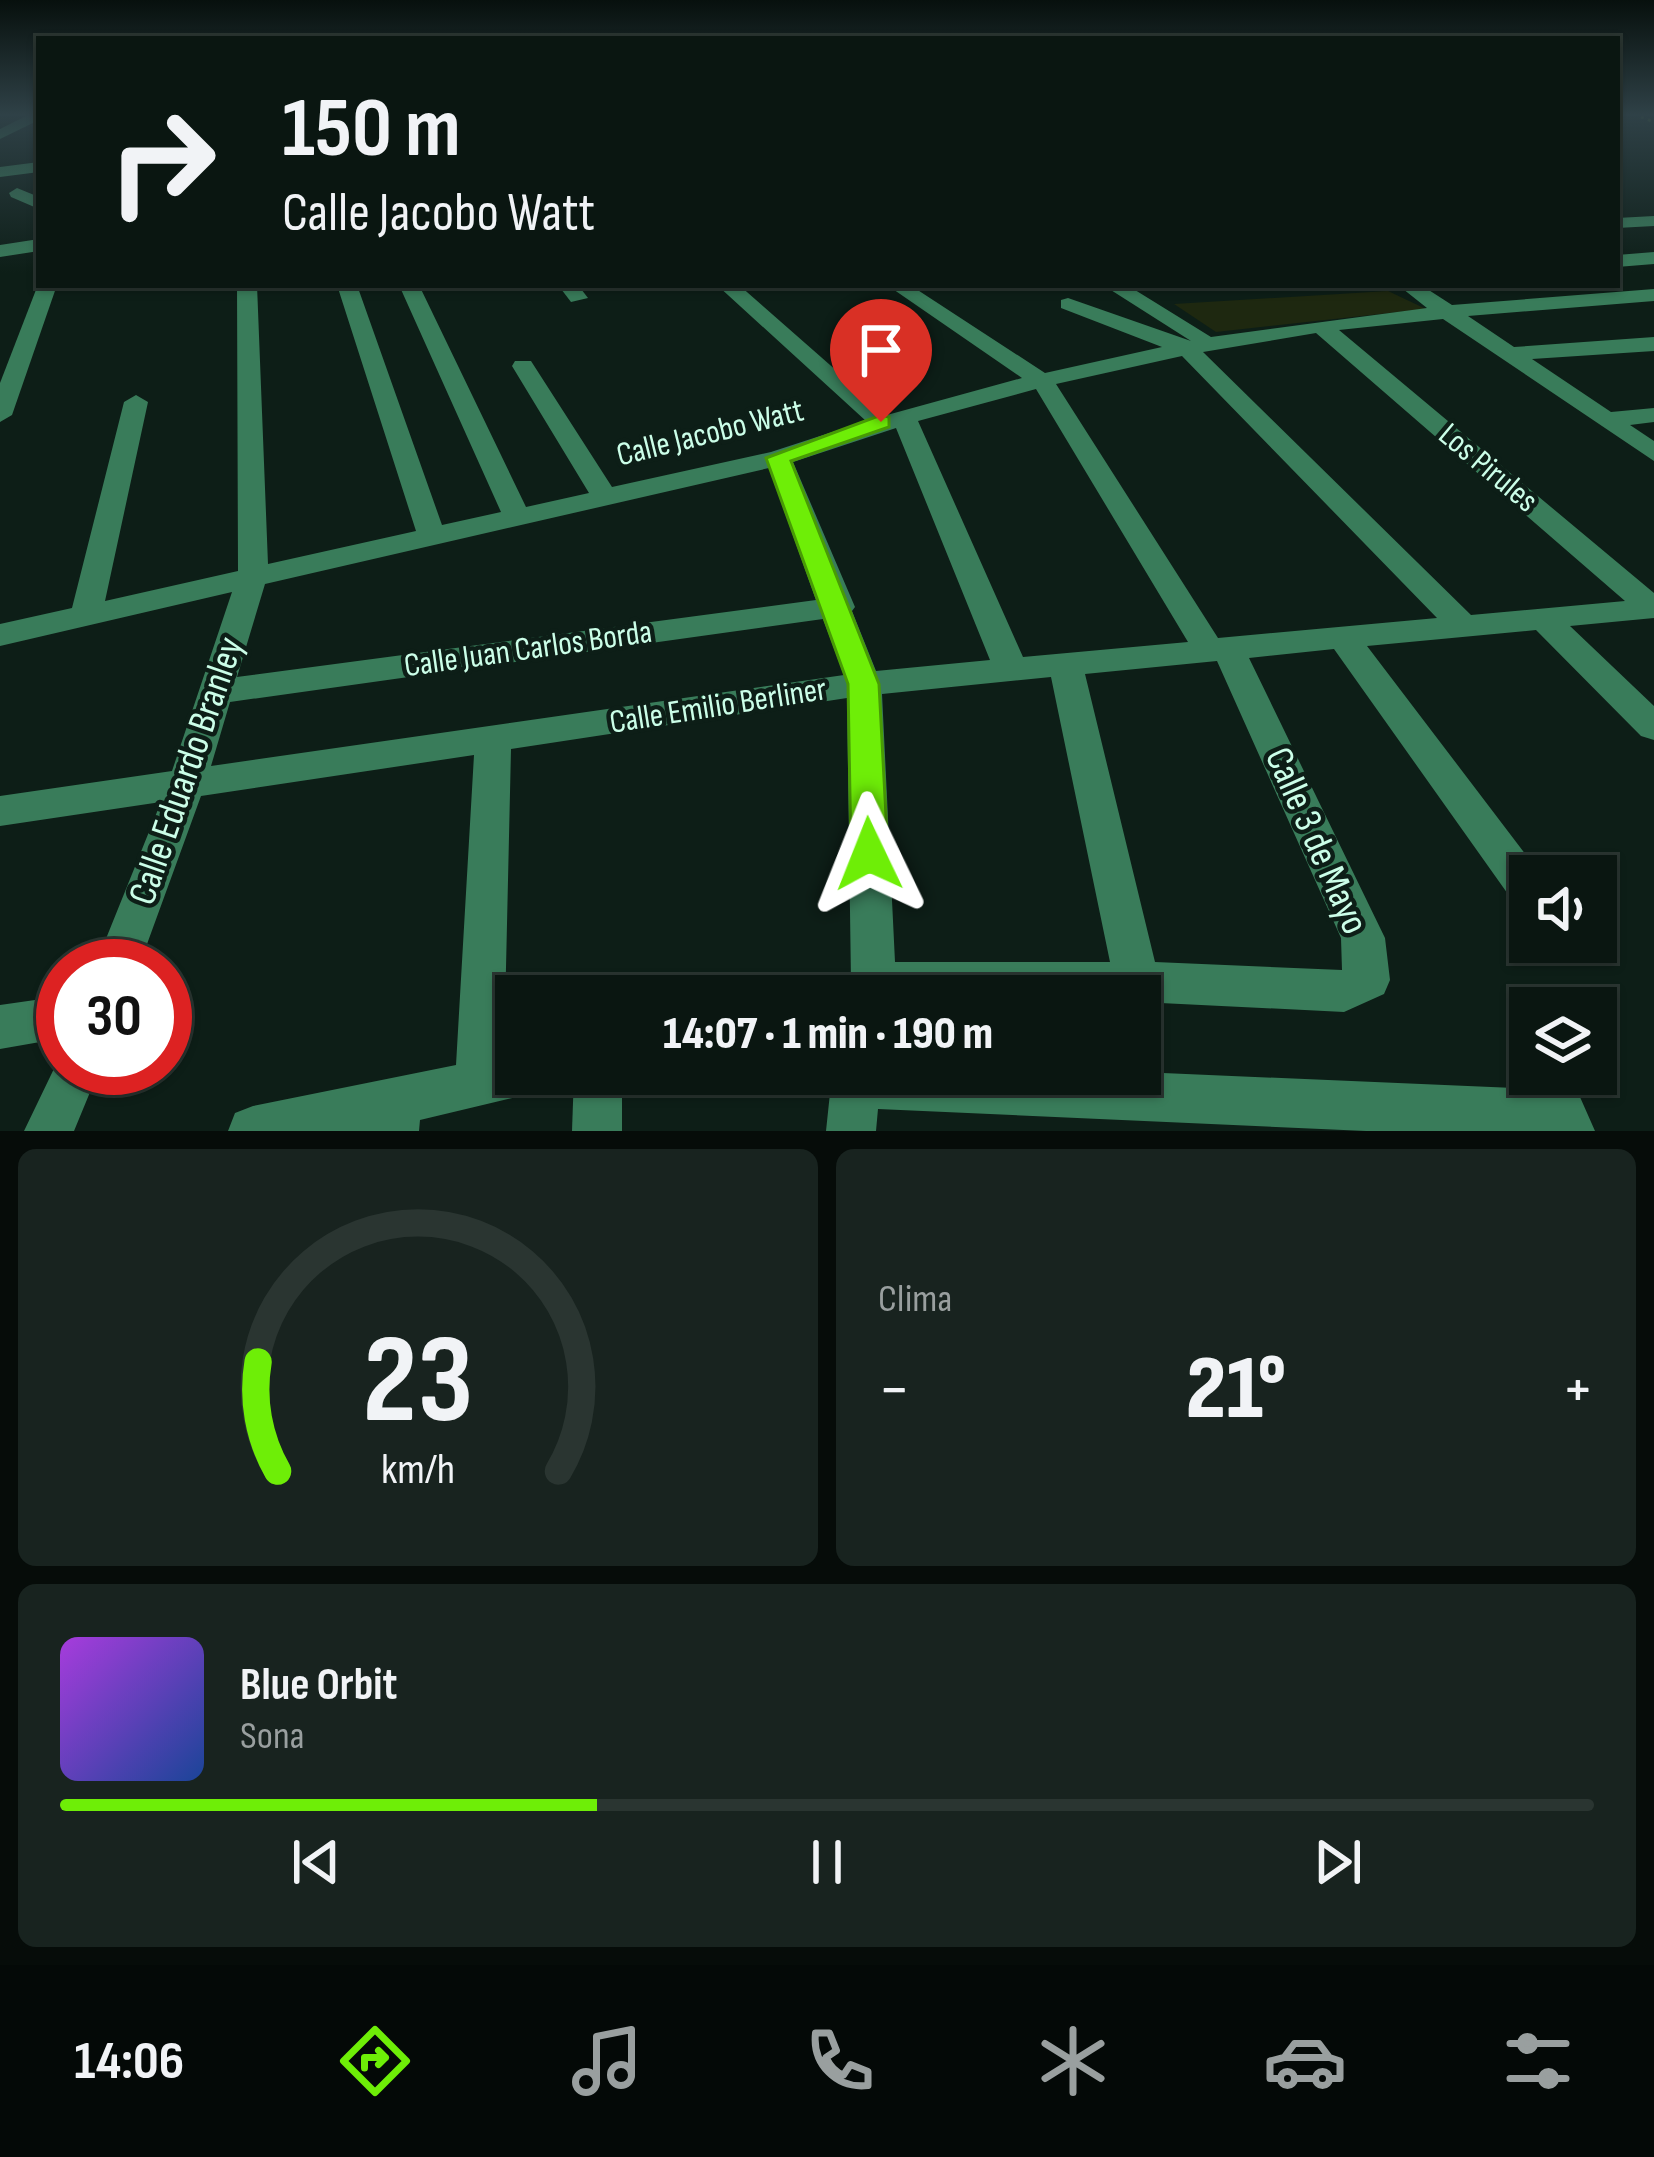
<!DOCTYPE html>
<html lang="es">
<head>
<meta charset="utf-8">
<style>
  :root { --surface:#0a1611; --page:#18231f; --text:#f1f3f6; --muted:#999f9f; --line:#2a3531; --accent:#6eee07 }
  body { margin:0; font-family:"Sofia Sans Condensed",sans-serif; background:var(--page); color:var(--text); height:100vh; display:flex; flex-direction:column; font-size:45px; white-space:nowrap }
  * { box-sizing:border-box; margin:0 }
  p { font-size:39px; color:var(--muted) }
  .icon { flex:none; width:66px; height:66px; fill:none; stroke:currentColor; stroke-width:2; stroke-linecap:round; stroke-linejoin:round }
  .map { position:relative; height:1131px; overflow:hidden }
  .sheet { display:flex; flex-direction:column; gap:18px; padding:18px; background:#060c09; flex:1 }
  .sheet>* { flex:none }
  .hud { position:absolute; left:36px; top:36px; width:1584px; height:252px; border-radius:0px; box-shadow:0 3px 9px #0004,0 0 0 3px var(--line); background:#0a1611; color:var(--text); overflow:hidden }
  .controls { position:absolute; left:1509px; top:855px; display:grid; gap:24px }
  .controls a { display:grid; place-items:center; width:108px; height:108px; border-radius:0px; background:var(--surface); box-shadow:0 3px 9px #0004,0 0 0 3px var(--line); font-size:60px }
  .speed { position:absolute; left:36px; top:939px; display:flex; gap:24px; font-size:60px; font-weight:700; text-align:center }
  .speed>* { display:grid; place-content:center; width:156px; height:156px; border-radius:50%; background:var(--surface); box-shadow:0 3px 9px #0004,0 0 0 3px var(--line); line-height:1 }
  .speed .limit { border:18px solid #d22; background:#fff; color:#111 }
  .pin { position:absolute; display:grid; place-items:center; width:102px; height:102px; color:#fff; margin:-123px -51px; border-radius:50% 50% 50% 0; rotate:-45deg; box-shadow:0 0 12px #0007 }
  .pin .icon { rotate:45deg }
  .me { position:absolute; width:132px; margin:-66px; rotate:358deg; stroke-linejoin:round; filter:drop-shadow(0 0 9px #0008) }
  .turn { display:flex; align-items:center; gap:42px; height:252px; padding:0 48px; font-size:54px }
  .turn .icon { width:156px; height:156px; stroke-width:2.5 }
  .turn b { display:block; font-size:84px; line-height:102px }
  .big { font-size:90px; font-weight:800; line-height:1.1 }
  .sheet .widget { flex:1; display:flex; flex-direction:column; justify-content:center; gap:18px; min-width:0; padding:0 42px; border-radius:18px; background:var(--page) }
  .sheet .dial { align-items:center; gap:0 }
  .dial svg { height:312px; overflow:visible; fill:none; stroke:var(--line); stroke-width:7; stroke-linecap:round; text-anchor:middle }
  .dial text { fill:var(--text); stroke:none }
  .song { display:flex; align-items:center; gap:36px }
  .cover { width:144px; height:144px; border-radius:18px; background:linear-gradient(135deg,hsl(280 70% 55%),hsl(220 70% 35%)) }
  .played { height:12px; border-radius:6px; background:linear-gradient(90deg,var(--accent) 35%,var(--line) 35%) }
  .keys { display:flex; justify-content:space-around; direction:ltr }
  .heat { display:flex; justify-content:space-between; align-items:center; font-size:66px; direction:ltr }
  .sheet .tiles { flex:1; display:grid; gap:18px; grid-template-columns:1fr 1fr }
  .widget:last-child { grid-column:span 2 }
  .trip { position:absolute; left:495px; top:975px; width:666px; height:120px; border-radius:0px; background:var(--surface); box-shadow:0 3px 9px #0004,0 0 0 3px var(--line); font-weight:800; line-height:120px; text-align:center }
  .dock { display:flex; height:192px; justify-content:space-around; align-items:center; background:#040907; color:var(--muted) }
  .dock .icon { width:84px; height:84px }
  .dock .on { color:var(--accent) }
  .dock b { font-size:54px; color:var(--text) }
  .map>svg:first-child { display:block }
</style>
</head>
<body>
<div class="map">
<svg width="1654" height="1131" viewBox="0 0 1654 1131">
  <rect width="100%" height="100%" fill="#0d1e17"/>
  <path fill="#1e2810" d="M 1388,291 L 1426,309 L 1216,332 L 1174,304 Z"/>
  <g fill="none" stroke-linecap="round" stroke-linejoin="round">
    <path stroke="#7bac30" stroke-width="3" stroke-dasharray="3 4.5" stroke-linecap="butt" d="M 1634,114 L 1654,122"/>
    <g fill="#397c5a" fill-rule="evenodd">
      <path d="M 30,114 L 39,114 L 39,120 L 0,139 L 0,129 Z"/>
      <path d="M 39,162 L 39,172 L 0,177 L 0,167 Z"/>
      <path d="M 17,188 L 39,197 L 39,209 L 11,197 L 9,193 Z"/>
      <path d="M 1654,216 L 1654,226 L 1617,228 L 1617,218 Z"/>
      <path d="M 39,239 L 39,251 L 0,257 L 0,245 Z"/>
      <path d="M 1654,252 L 1654,264 L 1617,267 L 1617,255 Z"/>
      <path d="M 39,282 L 57,285 L 12,415 L 0,422 L 0,383 Z"/>
      <path d="M 237,285 L 257,285 L 268,564 L 416,531 L 337,285 L 357,285 L 442,525 L 501,512 L 399,285 L 419,285 L 526,507 L 589,493 L 512,366 L 515,361 L 531,361 L 612,487 L 771,452 L 866,421 L 717,285 L 739,285 L 887,415 L 1022,378 L 887,285 L 910,285 L 1045,373 L 1162,347 L 1061,308 L 1061,300 L 1068,298 L 1191,341 L 1103,285 L 1127,285 L 1211,337 L 1427,308 L 1398,285 L 1421,285 L 1452,305 L 1654,289 L 1654,301 L 1468,316 L 1514,347 L 1654,337 L 1654,351 L 1532,359 L 1611,412 L 1654,408 L 1654,422 L 1630,425 L 1654,441 L 1654,461 L 1443,319 L 1339,330 L 1654,593 L 1654,618 L 1570,626 L 1654,706 L 1654,740 L 1641,736 L 1536,630 L 1367,646 L 1542,876 L 1530,876 L 1530,909 L 1515,904 L 1334,649 L 1249,658 L 1385,938 L 1390,980 L 1384,994 L 1344,1012 L 1140,1002 L 1140,996 L 846,996 L 851,982 L 847,698 L 511,749 L 504,1055 L 516,1052 L 516,1074 L 549,1074 L 542,1091 L 420,1120 L 419,1131 L 228,1131 L 235,1113 L 253,1106 L 456,1065 L 474,755 L 201,796 L 139,966 L 95,966 L 161,802 L 0,826 L 0,796 L 172,771 L 232,592 L 0,646 L 0,624 L 72,608 L 124,402 L 136,395 L 148,402 L 105,601 L 238,571 ZM 1316,333 L 1625,601 L 1471,615 L 1203,352 ZM 1182,356 L 1437,618 L 1218,638 L 1056,384 ZM 1036,389 L 1188,642 L 1023,657 L 918,421 ZM 896,428 L 990,660 L 876,671 L 852,611 L 855,607 L 793,462 ZM 769,468 L 816,600 L 237,677 L 265,584 ZM 823,619 L 844,675 L 211,766 L 230,702 ZM 1217,661 L 1341,938 L 1342,970 L 1155,962 L 1085,674 ZM 1051,677 L 1110,962 L 895,962 L 882,694 Z"/>
      <path d="M 558,285 L 578,285 L 588,298 L 571,302 Z"/>
      <path d="M 63,996 L 63,1038 L 0,1049 L 0,1005 Z"/>
      <path d="M 63,1050 L 63,1068 L 100,1068 L 74,1131 L 24,1131 Z"/>
      <path d="M 1140,1072 L 1562,1090 L 1580,1097 L 1595,1131 L 1366,1131 L 878,1109 L 876,1131 L 826,1131 L 832,1074 Z"/>
      <path d="M 574,1074 L 622,1074 L 622,1131 L 572,1131 Z"/>
    </g>
  </g>
  <linearGradient id="sky" x2="0" y2="1"><stop stop-color="#07100d"/><stop offset="0.42" stop-color="#2f4147"/><stop offset="1" stop-color="#2f4147" stop-opacity="0"/></linearGradient>
  <rect width="1654" height="273" fill="url(#sky)"/>
  <path fill="#6eee07" stroke="#489b05" stroke-width="3" d="M 881,415 L 889,417 L 889,427 L 791,461 L 879,684 L 888,854 L 882,865 L 869,869 L 856,865 L 851,854 L 848,684 L 766,458 Z"/>
  <g text-anchor="middle" dominant-baseline="central" stroke-width="9" stroke-linejoin="round" paint-order="stroke">
    <g font-size="33" fill="#cbfee8" stroke="#0d1e17">
      <text transform="translate(710 433) rotate(-14)">Calle Jacobo Watt</text>
      <text transform="translate(1488 468) rotate(40)">Los Pirules</text>
      <text transform="translate(528 649) rotate(-8)">Calle Juan Carlos Borda</text>
      <text transform="translate(718 706) rotate(-9)">Calle Emilio Berliner</text>
    </g>
    <g font-size="39" fill="#cbfee8" stroke="#0d1e17">
      <text transform="translate(187 771) rotate(-71)">Calle Eduardo Branley</text>
      <text transform="translate(1316 841) rotate(66)">Calle 3 de Mayo</text>
    </g>
  </g>
</svg>
<div class="controls">
<a><svg class="icon" aria-label="sound" viewBox="0 0 24 24"><path d="M4 9h4l5-4v14l-5-4H4zM17 9q2 3 0 6"/></svg></a>
<a><svg class="icon" aria-label="layers" viewBox="0 0 24 24"><path d="M12 4l9 5-9 5-9-5zM3 14l9 5 9-5"/></svg></a>
</div>
<div class="speed"><div class="limit">30</div></div>
<div class="pin" style="left:881px;top:422px;background:#d93025"><svg class="icon" aria-label="arrive" viewBox="0 0 24 24"><path d="M6 21V4h12l-3 4 3 4H6"/></svg></div>
<svg class="me" style="left:869px;top:854px" viewBox="-20 -20 40 40"><path d="M0-17L14 15 0 8-14 15z" fill="#6eee07" stroke="#fff" stroke-width="4"/></svg>
<div class="trip">14:07 · 1 min · 190 m</div>
<div class="hud">
<div class="turn"><svg class="icon" aria-label="right" viewBox="0 0 24 24"><path d="M7 20v-9h11M14 6l5 5-5 5"/></svg><div><b>150 m</b>Calle Jacobo Watt</div></div>
</div>
</div>
<section class="sheet">
<div class="tiles">
<div class="widget dial"><svg viewBox="0 0 100 80">
<path d="M14 69A42 42 0 1 1 86 69"/>
<path d="M14 69A42 42 0 0 1 9 41" stroke="#6eee07"/>
<text x="50" y="56" font-size="32" font-weight="700">23</text>
<text x="50" y="72" font-size="11">km/h</text>
</svg></div>
<div class="widget"><p>Clima</p>
<div class="heat"><a>−</a><b class="big">21°</b><a>+</a></div>
</div>
<div class="widget">
<div class="song"><i class="cover"></i><div><b>Blue Orbit</b><p>Sona</p></div></div>
<div class="played"></div>
<div class="keys"><svg class="icon" aria-label="previous" viewBox="0 0 24 24"><path d="M18 5L8 12l10 7zM5 5v14"/></svg><svg class="icon" aria-label="pause" viewBox="0 0 24 24"><path d="M8 5v14M16 5v14"/></svg><svg class="icon" aria-label="next" viewBox="0 0 24 24"><path d="M6 5l10 7-10 7zM19 5v14"/></svg></div>
</div>
</div>
</section>
<nav class="dock">
<b>14:06</b>
<svg class="icon on" aria-label="directions" viewBox="0 0 24 24"><path d="M12 3l9 9-9 9-9-9zM9 14v-3h6M13 9l2 2-2 2"/></svg>
<svg class="icon" aria-label="music" viewBox="0 0 24 24"><path d="M9 18V5l10-2v13"/><circle cx="6" cy="18" r="3"/><circle cx="16" cy="16" r="3"/></svg>
<svg class="icon" aria-label="phone" viewBox="0 0 24 24"><path d="M5 4h4l2 5-3 2q2 4 5 5l2-3 5 2v4C11 20 4 13 5 4z"/></svg>
<svg class="icon" aria-label="climate" viewBox="0 0 24 24"><path d="M12 3v18M4 7l16 10M4 17L20 7"/></svg>
<svg class="icon" aria-label="car" viewBox="0 0 24 24"><path d="M5 17H2v-5l4-1 3-4h7l3 4 3 1v5h-3M9 17h6M6 11h13"/><circle cx="7" cy="17" r="2"/><circle cx="17" cy="17" r="2"/></svg>
<svg class="icon" aria-label="filters" viewBox="0 0 24 24"><path d="M4 7h16M4 17h16"/><circle cx="9" cy="7" r="2"/><circle cx="15" cy="17" r="2"/></svg>
</nav>
</body>
</html>
